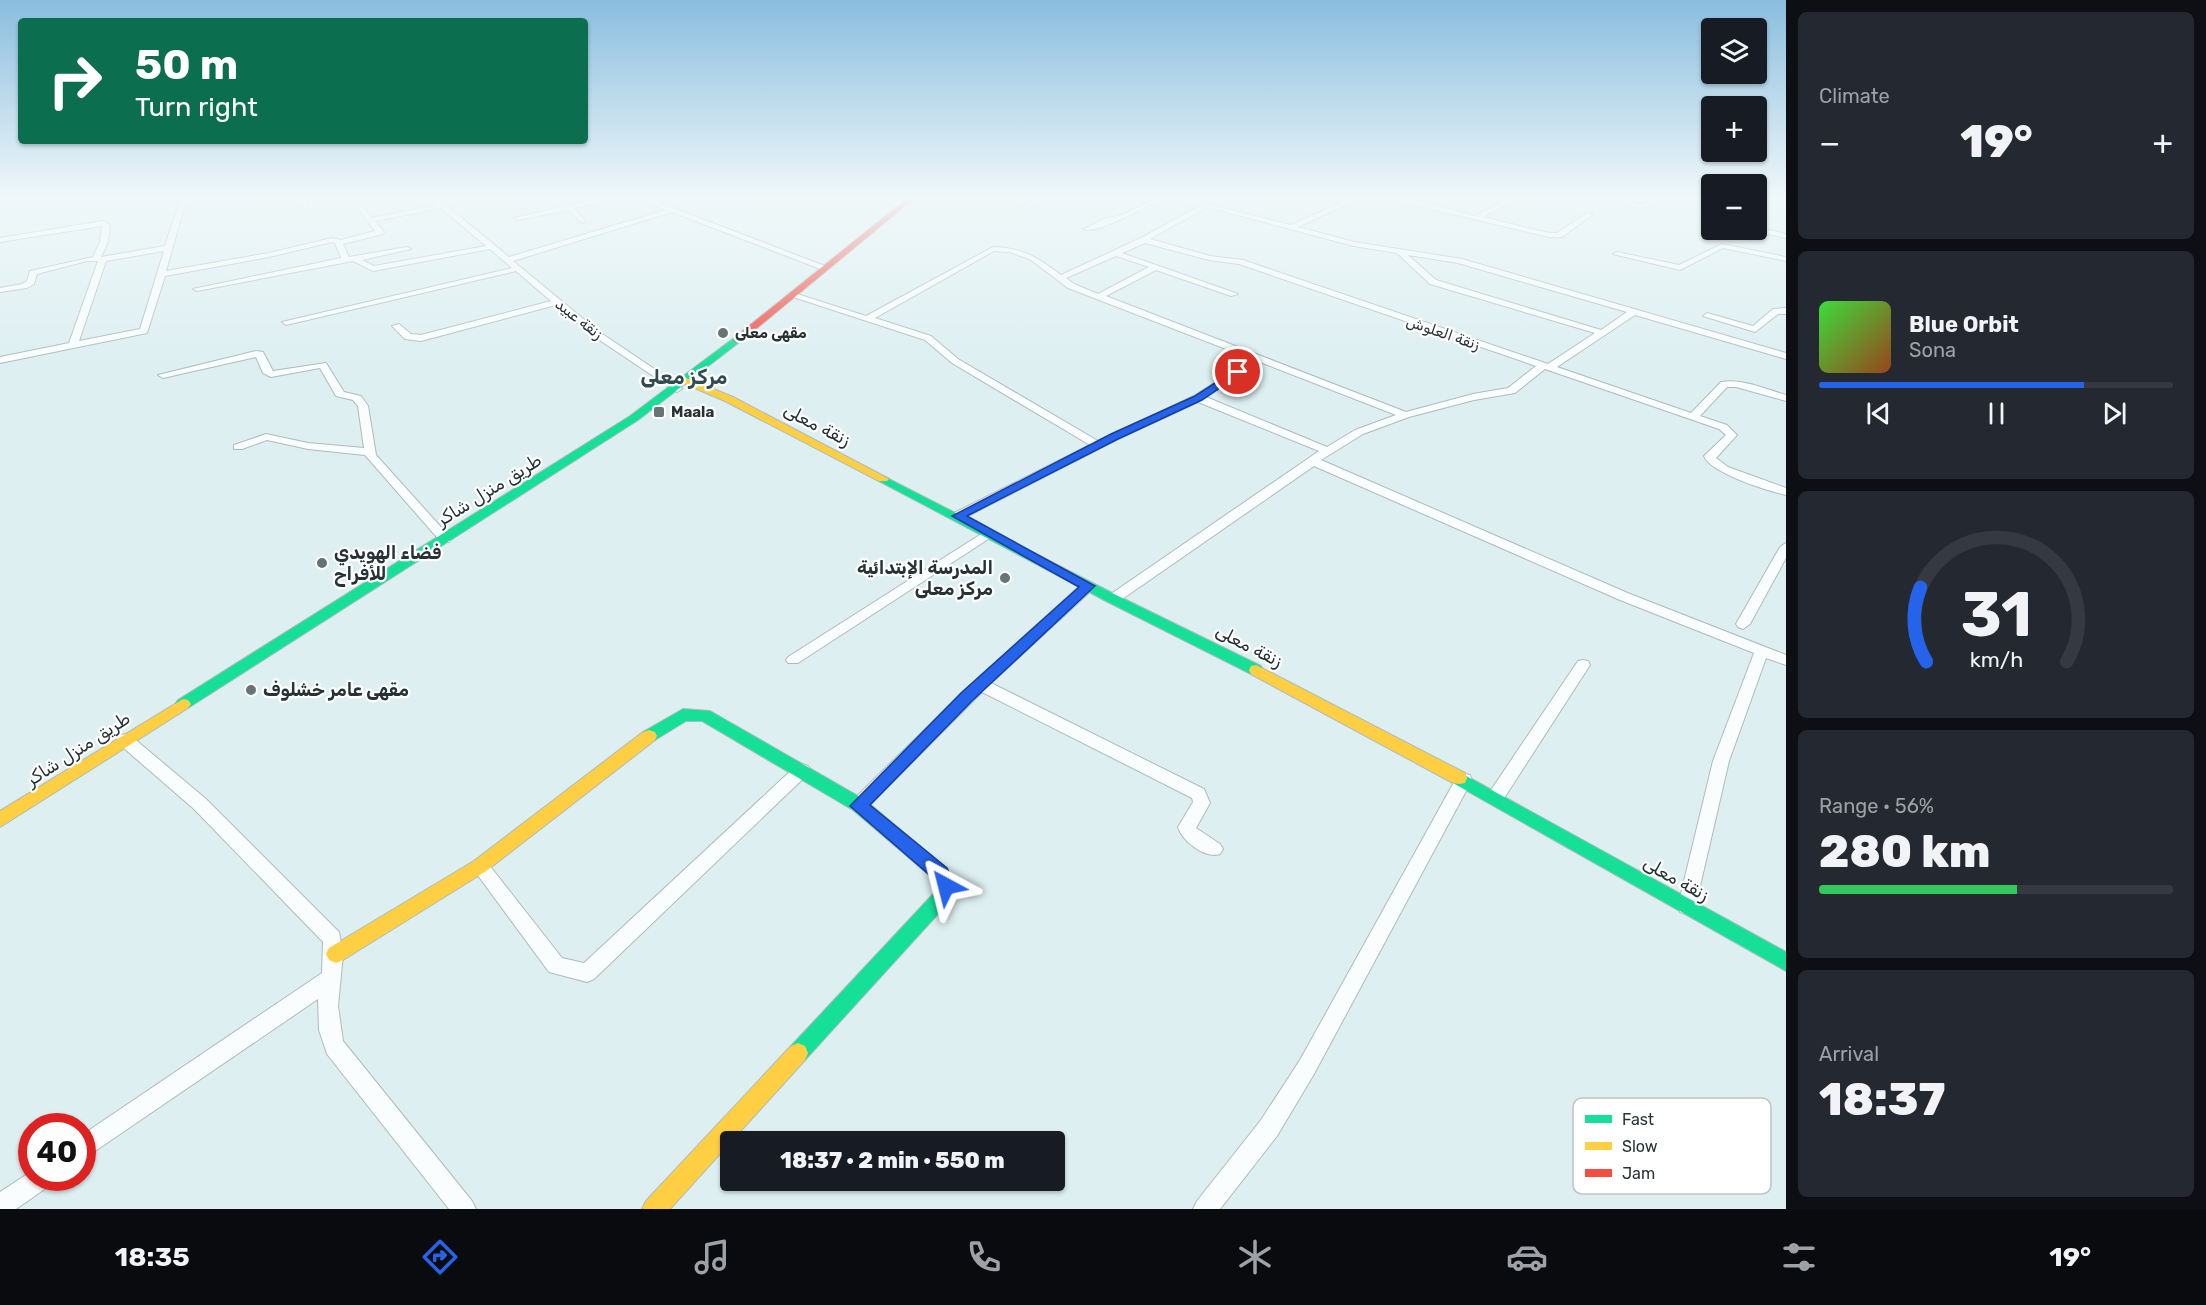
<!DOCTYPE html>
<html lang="en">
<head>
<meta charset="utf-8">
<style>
  :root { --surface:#171b24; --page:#242831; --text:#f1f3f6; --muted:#9ea1a6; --line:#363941; --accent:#2563eb }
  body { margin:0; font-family:Rubik,"Noto Sans Arabic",sans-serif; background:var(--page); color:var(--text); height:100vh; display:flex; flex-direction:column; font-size:22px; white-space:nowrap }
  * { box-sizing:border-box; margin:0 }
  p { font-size:20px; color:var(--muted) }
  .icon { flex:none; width:33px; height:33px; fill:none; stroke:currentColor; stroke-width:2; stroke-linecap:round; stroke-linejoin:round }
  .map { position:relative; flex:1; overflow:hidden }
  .details { display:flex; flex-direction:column; gap:12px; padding:12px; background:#0d0f14; width:420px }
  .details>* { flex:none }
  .guide { position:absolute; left:18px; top:18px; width:570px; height:126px; border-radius:6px; box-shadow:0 2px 4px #0004; background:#0b6e4f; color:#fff; overflow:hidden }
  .fabs { position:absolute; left:1701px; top:18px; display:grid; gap:12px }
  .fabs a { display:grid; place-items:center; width:66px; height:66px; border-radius:6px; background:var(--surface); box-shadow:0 2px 4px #0004; font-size:30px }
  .speed { position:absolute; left:18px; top:1113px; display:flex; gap:12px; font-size:30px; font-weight:700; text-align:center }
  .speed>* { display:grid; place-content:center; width:78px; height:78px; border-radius:50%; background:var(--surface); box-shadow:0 2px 4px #0004; line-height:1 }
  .speed .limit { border:9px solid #d22; background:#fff; color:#111 }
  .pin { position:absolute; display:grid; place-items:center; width:51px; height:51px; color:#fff; margin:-26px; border:3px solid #fff; border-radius:50%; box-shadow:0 2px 6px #0007 }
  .me { position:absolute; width:66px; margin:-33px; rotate:322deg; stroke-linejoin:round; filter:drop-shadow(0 0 4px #0008) }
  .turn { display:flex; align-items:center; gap:21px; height:126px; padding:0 18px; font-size:27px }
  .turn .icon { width:78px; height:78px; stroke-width:2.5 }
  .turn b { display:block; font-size:42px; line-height:51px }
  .big { font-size:45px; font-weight:800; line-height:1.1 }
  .details .widget { flex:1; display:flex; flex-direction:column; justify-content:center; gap:9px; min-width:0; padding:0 21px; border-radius:9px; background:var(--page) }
  .details .dial { align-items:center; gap:0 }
  .dial svg { height:156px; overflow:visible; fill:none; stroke:var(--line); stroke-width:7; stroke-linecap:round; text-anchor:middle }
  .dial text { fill:var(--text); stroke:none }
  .song { display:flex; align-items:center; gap:18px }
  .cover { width:72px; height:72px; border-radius:9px; background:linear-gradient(135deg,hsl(120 70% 55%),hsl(20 70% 35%)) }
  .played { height:6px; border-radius:3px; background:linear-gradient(90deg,var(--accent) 75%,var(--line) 75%) }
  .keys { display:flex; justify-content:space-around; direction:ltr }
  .heat { display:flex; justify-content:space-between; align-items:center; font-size:33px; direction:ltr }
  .charge { height:9px; border-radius:4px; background:linear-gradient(90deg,#34c759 56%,var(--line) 0) }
  .trip { position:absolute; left:720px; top:1131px; width:345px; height:60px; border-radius:6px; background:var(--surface); box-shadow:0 2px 4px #0004; font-weight:800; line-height:60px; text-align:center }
  .dock { display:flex; height:96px; justify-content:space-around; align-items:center; background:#090b0e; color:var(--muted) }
  .dock .icon { width:42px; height:42px }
  .dock .current { color:var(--accent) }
  .dock b { font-size:27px; color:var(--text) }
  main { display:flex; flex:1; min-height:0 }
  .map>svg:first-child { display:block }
</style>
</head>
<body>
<main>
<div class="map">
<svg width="1786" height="1209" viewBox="0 0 1786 1209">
  <rect width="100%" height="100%" fill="#ddeff1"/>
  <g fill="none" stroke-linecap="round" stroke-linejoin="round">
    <defs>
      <g id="street">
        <path d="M 181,197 L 187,197 L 166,271 L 269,253 L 332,238 L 341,240 L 375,231 L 357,207 L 357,205 L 361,205 L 372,218 L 437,205 L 429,197 L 436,197 L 509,257 L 666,210 L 636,197 L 645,197 L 830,268 L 823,270 L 672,212 L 513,261 L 598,331 L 681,387 L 682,389 L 677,392 L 592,335 L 556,305 L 421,341 L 405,339 L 392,326 L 399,324 L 411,334 L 421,335 L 551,301 L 516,271 L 286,325 L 282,322 L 512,268 L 490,249 L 373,271 L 353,261 L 197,291 L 193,289 L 341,258 L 335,243 L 332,242 L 269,257 L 165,276 L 147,333 L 0,363 L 0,357 L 69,343 L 98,261 L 87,261 L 37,274 L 34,284 L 27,288 L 0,292 L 0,288 L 22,284 L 27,281 L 30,271 L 93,257 L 100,242 L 102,226 L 0,242 L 0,238 L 103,221 L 110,225 L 108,242 L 101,257 L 165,246 ZM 441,208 L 486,246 L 374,266 L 362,260 L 411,249 L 407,247 L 349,257 L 343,244 L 383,234 L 384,232 L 375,221 ZM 164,251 L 140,329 L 79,341 L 106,261 Z"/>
        <path d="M 299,197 L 305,197 L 308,209 L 304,209 Z"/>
        <path d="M 608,197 L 621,197 L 574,208 L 586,221 L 582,223 L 568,210 L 518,220 L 514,218 L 561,207 L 560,205 L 563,203 L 569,205 Z"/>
        <path d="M 871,197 L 881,197 L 905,206 L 900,207 Z"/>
        <path d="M 1038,197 L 1046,197 L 1025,209 L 1020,208 Z"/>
        <path d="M 1160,197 L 1179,197 L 1291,225 L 1354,197 L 1363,197 L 1298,227 L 1354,242 L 1462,259 L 1786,353 L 1786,359 L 1635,315 L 1557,367 L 1691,413 L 1721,382 C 1742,378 1765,389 1786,395 L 1786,401 L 1736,387 L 1727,387 L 1700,416 L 1727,425 L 1737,435 L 1716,458 L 1728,467 L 1786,488 L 1786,495 C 1768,491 1710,473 1704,456 L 1726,435 L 1719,429 L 1545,369 L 1515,393 L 1474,400 L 1409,417 L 1363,434 L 1321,460 L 1630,594 L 1786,655 L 1786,665 L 1766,658 L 1729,761 L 1694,912 L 1687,914 L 1680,912 L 1678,906 L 1713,761 L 1754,653 L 1620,600 L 1314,466 L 1118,602 L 1108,602 L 1106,599 L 1108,596 L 1319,451 L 1198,402 L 1118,439 L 962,519 L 954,519 L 952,516 L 954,513 L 1090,445 L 952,363 L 925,340 L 787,295 L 794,293 L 866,316 L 993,247 C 1023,248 1037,257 1061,275 L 1141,238 L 1200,206 C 1191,204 1176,198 1167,199 C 1152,201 1097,236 1084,229 L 1104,219 L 1122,215 ZM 1207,207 L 1354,246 L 1397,253 L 1430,284 L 1595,333 L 1548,364 L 1243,260 L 1210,256 L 1150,239 ZM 1145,243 L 1209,260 L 1239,264 L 1536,366 L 1508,388 L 1473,394 L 1406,412 L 1106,296 L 1156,270 L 1231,296 L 1238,294 L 1122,253 ZM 994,251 L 1010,252 L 1031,260 L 1068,288 L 1252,359 L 1194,396 L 1098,441 L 958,359 L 931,336 L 875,318 ZM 1408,255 L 1458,263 L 1627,312 L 1601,330 L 1436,280 ZM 1116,256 L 1149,267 L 1098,294 L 1074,284 L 1066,278 ZM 1260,362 L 1396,415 L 1355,430 L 1327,447 L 1206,397 Z"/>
        <path d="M 1402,197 L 1475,216 L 1512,197 L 1520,197 L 1483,217 L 1549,233 L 1557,233 L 1587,213 L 1593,214 L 1562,237 L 1549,237 L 1401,202 Z"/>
        <path d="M 1593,197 C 1606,197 1633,206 1642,204 C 1651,203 1656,197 1665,197 L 1642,209 Z"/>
        <path d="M 1768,197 L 1779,197 L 1779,198 L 1776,200 Z"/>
        <path d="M 1756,227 L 1786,234 L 1786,238 L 1753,231 Z"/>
        <path d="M 1737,230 L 1744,230 L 1738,238 L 1732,238 L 1731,236 Z"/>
        <path d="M 1722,244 L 1786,257 L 1786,261 L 1723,248 L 1680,270 L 1613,254 L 1617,252 L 1679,265 Z"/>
        <path d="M 1786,308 L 1786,314 L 1778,314 L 1755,332 L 1703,316 L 1707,313 L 1753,326 L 1773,309 Z"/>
        <path d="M 256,351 L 263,352 L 273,371 L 326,363 L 344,392 L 361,396 L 368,406 L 376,455 L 449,536 L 451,539 L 449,542 L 441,542 L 365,455 L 308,449 L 267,440 L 242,449 L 234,449 L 234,445 L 266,434 L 308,443 L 364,448 L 358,406 L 353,400 L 336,396 L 320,368 L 271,377 L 263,373 L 256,357 L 163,378 L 158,375 Z"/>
        <path d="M 989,529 L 995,533 L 993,536 L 798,663 L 788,663 L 786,660 L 788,657 Z"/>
        <path d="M 1786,543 L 1786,558 L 1750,624 L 1743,629 L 1738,627 L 1736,624 L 1780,547 Z"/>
        <path d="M 1088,582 L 1093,583 L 1095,586 L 1093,589 L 991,683 L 1204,789 L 1210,803 L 1196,828 L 1220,844 L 1223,849 L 1220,854 C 1205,859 1182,841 1178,827 L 1193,802 L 1192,798 L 982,692 L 865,810 L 859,812 L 853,810 L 851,805 L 853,800 L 962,693 L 1083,583 Z"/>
        <path d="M 1583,660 L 1588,661 L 1590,665 L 1501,803 L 1495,805 L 1489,803 L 1487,798 L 1489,793 L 1578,661 Z"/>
        <path d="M 125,734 L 131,736 L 206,799 L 339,932 L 343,954 L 338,1006 L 343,1041 L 472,1201 L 476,1209 L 449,1209 L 327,1054 L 319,1030 L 318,999 L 82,1160 L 82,1135 L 322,973 L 323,942 L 194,809 L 119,744 L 117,740 L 119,736 Z"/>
        <path d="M 802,764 L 808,766 L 810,770 L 808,774 L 594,979 L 587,982 L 549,972 L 471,866 L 474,861 L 480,858 L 486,861 L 562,958 L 584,963 L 796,766 Z"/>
        <path d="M 1464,774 L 1470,775 L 1472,780 L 1314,1074 L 1277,1136 L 1220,1209 L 1193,1209 L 1197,1201 L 1261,1120 L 1300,1060 L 1458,775 Z"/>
        <path d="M 32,1171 L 32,1178 L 52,1178 L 49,1186 L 16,1209 L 0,1209 L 0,1192 Z"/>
      </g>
      <g id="fast">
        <path d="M 734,338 L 742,340 L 638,420 L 188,708 L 178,708 L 175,704 L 178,700 L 630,416 Z"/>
        <path d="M 883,476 L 1118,596 L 1261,666 L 1263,670 L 1261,674 L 1251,674 L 1108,602 L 879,481 L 879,477 Z"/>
        <path d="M 683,709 L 710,711 L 865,800 L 947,869 L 955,886 L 948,903 L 805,1060 L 798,1063 L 791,1060 L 788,1053 L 791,1046 L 935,892 L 937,886 L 934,879 L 853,810 L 702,721 L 686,721 L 655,740 L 649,742 L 643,740 L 641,736 L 643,732 Z"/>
        <path d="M 1459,772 L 1786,952 L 1786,971 L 1453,783 L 1451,778 L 1453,773 Z"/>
      </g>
      <g id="slow">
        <path d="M 686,378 L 733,397 L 889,479 L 887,481 L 879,481 L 725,401 L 683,383 L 681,381 Z"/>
        <path d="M 1256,665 L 1465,773 L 1467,778 L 1465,783 L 1459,784 L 1453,783 L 1251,674 L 1249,670 L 1251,666 Z"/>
        <path d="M 183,699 L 188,700 L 191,704 L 188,708 L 0,827 L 0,811 Z"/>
        <path d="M 649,730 L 655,732 L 657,736 L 655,740 L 486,871 L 343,960 L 336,963 L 329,960 L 326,954 L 329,948 L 474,861 L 643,732 Z"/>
        <path d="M 798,1043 L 805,1046 L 808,1053 L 805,1060 L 670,1209 L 642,1209 L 646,1201 L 791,1046 Z"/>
      </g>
      <path id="jam" d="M 909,197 L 916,197 L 740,342 L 734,342 L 734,338 Z"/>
    </defs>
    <use href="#street" stroke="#adbbbc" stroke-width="2"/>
    <use href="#fast" stroke="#adbbbc" stroke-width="2"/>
    <use href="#slow" stroke="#adbbbc" stroke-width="2"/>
    <use href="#jam" stroke="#adbbbc" stroke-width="2"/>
    <use href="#street" fill="#fafdfd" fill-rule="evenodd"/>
    <use href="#fast" fill="#16e098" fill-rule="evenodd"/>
    <use href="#slow" fill="#ffcf43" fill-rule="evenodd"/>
    <use href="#jam" fill="#f24e42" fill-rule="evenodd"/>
  </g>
  <linearGradient id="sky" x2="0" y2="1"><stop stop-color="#8abdde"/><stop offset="0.54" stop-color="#f0f8f9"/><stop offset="1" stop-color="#f0f8f9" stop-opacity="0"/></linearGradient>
  <rect width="1786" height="366" fill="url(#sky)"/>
  <path fill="#2563eb" stroke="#184099" stroke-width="1.5" d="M 1235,370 L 1243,372 L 1202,400 L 1118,439 L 967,516 L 1095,586 L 972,701 L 870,805 L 947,868 L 955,886 L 952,892 L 946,894 L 939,892 L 934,879 L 850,806 L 961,693 L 1079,587 L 952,516 L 1111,434 L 1195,396 Z"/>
  <g fill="#667476" stroke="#fff" stroke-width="2">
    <circle cx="723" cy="333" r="6"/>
    <rect x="653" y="406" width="12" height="12" rx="3"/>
    <circle cx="322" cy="563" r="6"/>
    <circle cx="1005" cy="578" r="6"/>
    <circle cx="251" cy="690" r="6"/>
  </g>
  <g text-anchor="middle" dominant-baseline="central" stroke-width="4.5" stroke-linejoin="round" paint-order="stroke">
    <g font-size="15" fill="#263234" stroke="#fff">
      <text transform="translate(579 319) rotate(38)">زنقة عبيد</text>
      <text transform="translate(1443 333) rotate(19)">زنقة العلوش</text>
    </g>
    <g font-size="15" font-weight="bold" fill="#263234" stroke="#fff" text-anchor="start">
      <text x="735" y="333">مقهى معلى</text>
      <text x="671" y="412">Maala</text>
    </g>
    <g font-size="18" fill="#263234" stroke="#fff">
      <text transform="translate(817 425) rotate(27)">زنقة معلى</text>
      <text transform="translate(489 490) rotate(-32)">طريق منزل شاكر</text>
      <text transform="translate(1249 646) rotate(27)">زنقة معلى</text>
      <text transform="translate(78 749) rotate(-33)">طريق منزل شاكر</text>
      <text transform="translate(1676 879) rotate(29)">زنقة معلى</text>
    </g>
    <g font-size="18" font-weight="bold" fill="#263234" stroke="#fff" text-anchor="start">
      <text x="334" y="553">فضاء الهويدي<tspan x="334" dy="21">للأفراح</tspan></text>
      <text x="993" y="568" text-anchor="end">المدرسة الإبتدائية<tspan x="993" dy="21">مركز معلى</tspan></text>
      <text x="263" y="690">مقهى عامر خشلوف</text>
    </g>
    <g font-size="20" font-weight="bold" fill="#314c50" stroke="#fff">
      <text x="684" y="377">مركز معلى</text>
    </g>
  </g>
  <rect x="1573" y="1098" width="198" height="96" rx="9" fill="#fff" stroke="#bec2c2" stroke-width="1.5"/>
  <rect x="1585" y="1115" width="27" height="8" fill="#16e098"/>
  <rect x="1585" y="1142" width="27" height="8" fill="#ffcf43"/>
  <rect x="1585" y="1169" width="27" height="8" fill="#f24e42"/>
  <g font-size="16" fill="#263234">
    <text x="1622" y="1125">Fast</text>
    <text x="1622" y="1152">Slow</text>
    <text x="1622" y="1179">Jam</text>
  </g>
</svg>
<div class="fabs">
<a><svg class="icon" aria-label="layers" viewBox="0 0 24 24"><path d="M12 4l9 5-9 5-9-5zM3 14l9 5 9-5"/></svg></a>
<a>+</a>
<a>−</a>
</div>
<div class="speed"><div class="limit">40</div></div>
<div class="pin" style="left:1238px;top:372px;background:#d93025"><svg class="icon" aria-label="arrive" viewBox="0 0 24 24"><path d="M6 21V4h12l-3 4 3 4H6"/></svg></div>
<svg class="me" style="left:946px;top:886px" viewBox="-20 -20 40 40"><path d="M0-17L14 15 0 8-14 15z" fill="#2563eb" stroke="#fff" stroke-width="4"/></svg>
<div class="trip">18:37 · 2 min · 550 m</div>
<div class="guide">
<div class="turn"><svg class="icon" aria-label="right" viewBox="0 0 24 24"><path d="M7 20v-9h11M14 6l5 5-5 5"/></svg><div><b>50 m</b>Turn right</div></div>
</div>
</div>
<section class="details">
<div class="widget"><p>Climate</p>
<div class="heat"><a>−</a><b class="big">19°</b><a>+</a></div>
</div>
<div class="widget">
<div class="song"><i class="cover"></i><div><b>Blue Orbit</b><p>Sona</p></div></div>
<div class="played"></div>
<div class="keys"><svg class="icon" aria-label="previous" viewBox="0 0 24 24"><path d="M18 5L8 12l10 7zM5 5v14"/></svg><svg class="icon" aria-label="pause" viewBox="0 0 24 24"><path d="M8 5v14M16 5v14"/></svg><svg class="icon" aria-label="next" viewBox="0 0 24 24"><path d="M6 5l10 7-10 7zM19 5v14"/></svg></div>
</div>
<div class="widget dial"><svg viewBox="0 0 100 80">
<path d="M14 69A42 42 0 1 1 86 69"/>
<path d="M14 69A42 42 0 0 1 11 31" stroke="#2563eb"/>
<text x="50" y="56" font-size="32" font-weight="700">31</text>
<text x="50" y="72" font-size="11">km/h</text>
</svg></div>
<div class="widget"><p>Range · 56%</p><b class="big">280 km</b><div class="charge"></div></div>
<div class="widget"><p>Arrival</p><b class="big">18:37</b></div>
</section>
</main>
<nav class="dock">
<b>18:35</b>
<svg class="icon current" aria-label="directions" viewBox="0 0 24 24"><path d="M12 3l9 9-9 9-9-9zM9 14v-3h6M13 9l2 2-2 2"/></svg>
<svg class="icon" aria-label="music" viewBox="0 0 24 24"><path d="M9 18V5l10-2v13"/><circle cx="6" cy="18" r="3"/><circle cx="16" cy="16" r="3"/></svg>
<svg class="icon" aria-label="phone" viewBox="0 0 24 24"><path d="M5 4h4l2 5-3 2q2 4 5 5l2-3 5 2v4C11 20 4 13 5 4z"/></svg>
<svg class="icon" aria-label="climate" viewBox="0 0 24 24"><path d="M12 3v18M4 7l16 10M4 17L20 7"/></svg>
<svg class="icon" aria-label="car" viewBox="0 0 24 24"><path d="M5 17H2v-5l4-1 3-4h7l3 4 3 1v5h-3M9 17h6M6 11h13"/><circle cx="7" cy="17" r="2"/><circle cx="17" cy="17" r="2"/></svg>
<svg class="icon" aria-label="filters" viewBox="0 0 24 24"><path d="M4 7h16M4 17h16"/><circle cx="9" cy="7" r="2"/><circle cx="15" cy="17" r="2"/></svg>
<b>19°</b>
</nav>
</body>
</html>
